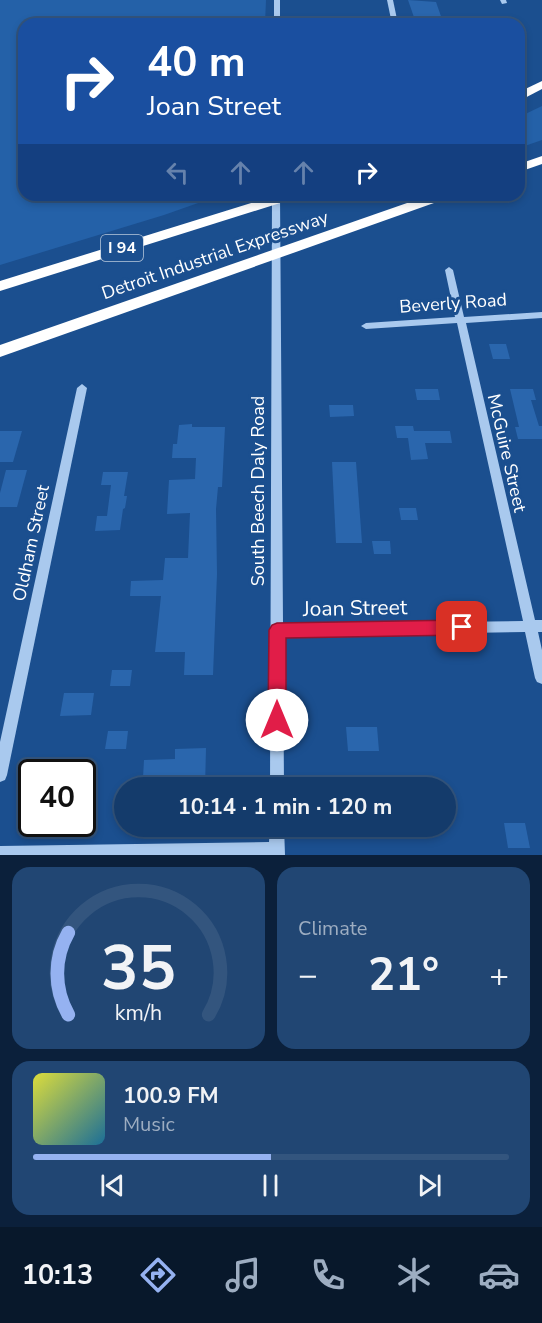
<!DOCTYPE html>
<html lang="en">
<head>
<meta charset="utf-8">
<style>
  :root { --surface:#143b6b; --page:#214673; --text:#f1f3f6; --muted:#9dadc1; --line:#33557e; --accent:#95b2f1 }
  body { margin:0; font-family:"Nunito Sans",sans-serif; background:var(--page); color:var(--text); height:100vh; display:flex; flex-direction:column; font-size:22px; white-space:nowrap }
  * { box-sizing:border-box; margin:0 }
  p { font-size:20px; color:var(--muted) }
  .icon { flex:none; width:33px; height:33px; fill:none; stroke:currentColor; stroke-width:2; stroke-linecap:round; stroke-linejoin:round }
  .map { position:relative; height:855px; overflow:hidden }
  .details { display:flex; flex-direction:column; gap:12px; padding:12px; background:#0b203b; flex:1 }
  .details>* { flex:none }
  .top-card { position:absolute; left:18px; top:18px; width:507px; height:183px; border-radius:18px; box-shadow:0 3px 9px #0003,0 0 0 2px var(--line); background:#1a4fa0; color:#fff; overflow:hidden }
  .speed { position:absolute; left:18px; top:759px; display:flex; gap:12px; font-size:30px; font-weight:700; text-align:center }
  .speed>* { display:grid; place-content:center; width:78px; height:78px; border-radius:50%; background:var(--surface); box-shadow:0 3px 9px #0003,0 0 0 2px var(--line); line-height:1 }
  .speed .limit { border:3px solid #111; border-radius:9px; background:#fff; color:#111 }
  .pin { position:absolute; display:grid; place-items:center; width:51px; height:51px; color:#fff; margin:-26px; border-radius:12px; box-shadow:0 3px 9px #0006 }
  .me { position:absolute; width:66px; margin:-33px; rotate:0deg; stroke-linejoin:round; filter:drop-shadow(0 0 4px #0008) }
  .turn { display:flex; align-items:center; gap:21px; height:126px; padding:0 30px; font-size:27px }
  .turn .icon { width:78px; height:78px; stroke-width:2.5 }
  .turn b { display:block; font-size:42px; line-height:51px }
  .lanes { display:flex; align-items:center; height:57px; padding:0 30px; background:#0003; justify-content:center; gap:30px; direction:ltr }
  .lanes .off { opacity:.35 }
  .big { font-size:45px; font-weight:700; line-height:1.1 }
  .details .tile { flex:1; display:flex; flex-direction:column; justify-content:center; gap:9px; min-width:0; padding:0 21px; border-radius:18px; background:var(--page) }
  .details .dial { align-items:center; gap:0 }
  .dial svg { height:156px; overflow:visible; fill:none; stroke:var(--line); stroke-width:7; stroke-linecap:round; text-anchor:middle }
  .dial text { fill:var(--text); stroke:none }
  .song { display:flex; align-items:center; gap:18px }
  .cover { width:72px; height:72px; border-radius:9px; background:linear-gradient(135deg,hsl(60 70% 55%),hsl(200 70% 35%)) }
  .played { height:6px; border-radius:3px; background:linear-gradient(90deg,var(--accent) 50%,var(--line) 50%) }
  .keys { display:flex; justify-content:space-around; direction:ltr }
  .heat { display:flex; justify-content:space-between; align-items:center; font-size:33px; direction:ltr }
  .details .tiles { flex:1; display:grid; gap:12px; grid-template-columns:1fr 1fr }
  .tile:last-child { grid-column:span 2 }
  .trip { position:absolute; left:114px; top:777px; width:342px; height:60px; border-radius:30px; background:var(--surface); box-shadow:0 3px 9px #0003,0 0 0 2px var(--line); font-weight:700; line-height:60px; text-align:center }
  .tabs { display:flex; height:96px; justify-content:space-around; align-items:center; background:#08182b; color:var(--muted) }
  .tabs .icon { width:42px; height:42px }
  .tabs .selected { color:var(--accent) }
  .tabs b { font-size:27px; color:var(--text) }
  .map>svg:first-child { display:block }
</style>
</head>
<body>
<div class="map">
<svg width="542" height="855" viewBox="0 0 542 855">
  <rect width="100%" height="100%" fill="#1b4f8f"/>
  <g fill="#2461a8">
    <path d="M 0,0 L 266,0 L 265,24 L 24,24 L 24,195 L 218,196 L 164,215 L 0,265 Z"/>
    <path d="M 542,106 L 542,140 L 519,148 L 519,117 Z"/>
  </g>
  <g fill="#2a66ad">
    <path d="M 408,0 L 436,2 L 443,22 L 416,23 Z"/>
    <path d="M 489,344 L 506,344 L 510,359 L 493,359 Z"/>
    <path d="M 415,389 L 438,389 L 440,400 L 417,400 Z"/>
    <path d="M 510,389 L 533,389 L 536,400 L 531,400 L 539,426 L 542,426 L 542,439 L 518,439 L 515,427 L 519,427 Z"/>
    <path d="M 329,405 L 353,405 L 354,416 L 330,417 Z"/>
    <path d="M 192,424 L 192,427 L 225,427 L 222,487 L 218,487 L 216,509 L 217,574 L 213,675 L 184,675 L 185,652 L 155,652 L 161,596 L 130,596 L 131,581 L 163,580 L 165,558 L 188,558 L 190,513 L 167,514 L 169,480 L 195,479 L 196,458 L 172,458 L 173,444 L 177,444 L 179,425 Z"/>
    <path d="M 395,426 L 413,426 L 414,431 L 450,431 L 452,443 L 425,443 L 428,459 L 411,460 L 408,438 L 397,438 Z"/>
    <path d="M 0,431 L 22,431 L 13,462 L 0,462 Z"/>
    <path d="M 332,462 L 356,462 L 362,543 L 336,543 Z"/>
    <path d="M 6,470 L 27,470 L 17,507 L 0,507 L 0,493 Z"/>
    <path d="M 103,472 L 128,472 L 124,496 L 127,496 L 125,508 L 123,509 L 120,530 L 95,531 L 97,516 L 107,516 L 111,485 L 101,485 Z"/>
    <path d="M 399,508 L 416,508 L 418,520 L 401,520 Z"/>
    <path d="M 372,541 L 390,541 L 391,554 L 374,554 Z"/>
    <path d="M 112,670 L 132,670 L 130,686 L 110,686 Z"/>
    <path d="M 64,693 L 94,693 L 91,715 L 60,716 Z"/>
    <path d="M 346,727 L 377,727 L 379,751 L 348,751 Z"/>
    <path d="M 108,731 L 128,731 L 126,749 L 105,749 Z"/>
    <path d="M 206,748 L 205,788 L 176,788 L 176,778 L 143,778 L 144,760 L 175,759 L 175,749 Z"/>
    <path d="M 348,777 L 380,777 L 381,788 L 349,788 Z"/>
    <path d="M 504,823 L 525,823 L 530,848 L 508,848 Z"/>
  </g>
  <g fill="none" stroke-linecap="round" stroke-linejoin="round">
    <g fill="#a9c9ee" fill-rule="evenodd">
      <rect x="274" y="0" width="6" height="24"/>
      <path d="M 387,0 L 393,0 L 398,24 L 392,24 Z"/>
      <path d="M 500,0 L 506,0 L 507,3 L 502,4 Z"/>
      <path d="M 272,195 L 280,195 L 283,624 L 523,621 L 457,323 L 366,329 L 361,326 L 366,323 L 455,317 L 445,270 L 449,267 L 453,270 L 464,317 L 542,312 L 542,318 L 466,323 L 535,620 L 542,620 L 542,632 L 538,632 L 542,650 L 542,684 L 537,682 L 535,678 L 525,632 L 283,636 L 284,788 L 270,788 Z"/>
      <path d="M 82,384 L 87,388 L 7,775 L 5,780 L 0,782 L 0,742 L 77,388 Z"/>
      <path d="M 270,826 L 284,826 L 285,855 L 0,855 L 0,846 L 269,842 Z"/>
    </g>
    <g fill="#fff" fill-rule="evenodd">
      <path d="M 542,81 L 542,89 L 519,101 L 519,92 Z"/>
      <path d="M 542,156 L 542,164 L 519,172 L 519,164 Z"/>
      <path d="M 277,195 L 298,195 L 296,198 L 0,291 L 0,281 Z"/>
      <path d="M 430,195 L 450,195 L 448,198 L 0,357 L 0,345 Z"/>
    </g>
  </g>
  <path fill="#e11d48" stroke="#92132f" stroke-width="1.5" d="M 462,620 L 468,622 L 470,627 L 468,633 L 462,635 L 286,638 L 286,720 L 284,726 L 277,729 L 271,726 L 268,720 L 269,630 L 272,625 L 277,623 Z"/>
  <g text-anchor="middle" dominant-baseline="central" stroke-width="6" stroke-linejoin="round" paint-order="stroke">
    <rect fill="#1b4f8f" stroke="#bbcadd" stroke-width="1.5" x="101" y="235" width="42" height="26" rx="4.5"/>
    <g font-size="16" font-weight="bold" fill="#fff">
      <text x="122" y="248">I 94</text>
    </g>
    <g font-size="18" fill="#fff" stroke="#1b4f8f">
      <text transform="translate(215 255) rotate(-19)">Detroit Industrial Expressway</text>
      <text transform="translate(453 303) rotate(-4)">Beverly Road</text>
      <text transform="translate(507 453) rotate(77)">McGuire Street</text>
      <text transform="translate(258 491) rotate(-90)">South Beech Daly Road</text>
      <text transform="translate(31 543) rotate(-78)">Oldham Street</text>
    </g>
    <g font-size="21" fill="#fff" stroke="#1b4f8f">
      <text transform="translate(355 608) rotate(-1)">Joan Street</text>
    </g>
  </g>
</svg>
<div class="speed"><div class="limit">40</div></div>
<div class="pin" style="left:462px;top:627px;background:#d93025"><svg class="icon" aria-label="arrive" viewBox="0 0 24 24"><path d="M6 21V4h12l-3 4 3 4H6"/></svg></div>
<svg class="me" style="left:277px;top:720px" viewBox="-20 -20 40 40"><circle r="19" fill="#fff"/><path d="M0-13L10 11 0 6-10 11z" fill="#e11d48"/></svg>
<div class="trip">10:14 · 1 min · 120 m</div>
<div class="top-card">
<div class="turn"><svg class="icon" aria-label="right" viewBox="0 0 24 24"><path d="M7 20v-9h11M14 6l5 5-5 5"/></svg><div><b>40 m</b>Joan Street</div></div>
<div class="lanes"><svg class="icon off" aria-label="left" viewBox="0 0 24 24"><path d="M17 20v-9H6M10 6l-5 5 5 5"/></svg><svg class="icon off" aria-label="ahead" viewBox="0 0 24 24"><path d="M12 20V5M6 11l6-6 6 6"/></svg><svg class="icon off" aria-label="ahead" viewBox="0 0 24 24"><path d="M12 20V5M6 11l6-6 6 6"/></svg><svg class="icon" aria-label="right" viewBox="0 0 24 24"><path d="M7 20v-9h11M14 6l5 5-5 5"/></svg></div>
</div>
</div>
<section class="details">
<div class="tiles">
<div class="tile dial"><svg viewBox="0 0 100 80">
<path d="M14 69A42 42 0 1 1 86 69"/>
<path d="M14 69A42 42 0 0 1 14 27" stroke="#95b2f1"/>
<text x="50" y="56" font-size="32" font-weight="700">35</text>
<text x="50" y="72" font-size="11">km/h</text>
</svg></div>
<div class="tile"><p>Climate</p>
<div class="heat"><a>−</a><b class="big">21°</b><a>+</a></div>
</div>
<div class="tile">
<div class="song"><i class="cover"></i><div><b>100.9 FM</b><p>Music</p></div></div>
<div class="played"></div>
<div class="keys"><svg class="icon" aria-label="previous" viewBox="0 0 24 24"><path d="M18 5L8 12l10 7zM5 5v14"/></svg><svg class="icon" aria-label="pause" viewBox="0 0 24 24"><path d="M8 5v14M16 5v14"/></svg><svg class="icon" aria-label="next" viewBox="0 0 24 24"><path d="M6 5l10 7-10 7zM19 5v14"/></svg></div>
</div>
</div>
</section>
<nav class="tabs">
<b>10:13</b>
<svg class="icon selected" aria-label="directions" viewBox="0 0 24 24"><path d="M12 3l9 9-9 9-9-9zM9 14v-3h6M13 9l2 2-2 2"/></svg>
<svg class="icon" aria-label="music" viewBox="0 0 24 24"><path d="M9 18V5l10-2v13"/><circle cx="6" cy="18" r="3"/><circle cx="16" cy="16" r="3"/></svg>
<svg class="icon" aria-label="phone" viewBox="0 0 24 24"><path d="M5 4h4l2 5-3 2q2 4 5 5l2-3 5 2v4C11 20 4 13 5 4z"/></svg>
<svg class="icon" aria-label="climate" viewBox="0 0 24 24"><path d="M12 3v18M4 7l16 10M4 17L20 7"/></svg>
<svg class="icon" aria-label="car" viewBox="0 0 24 24"><path d="M5 17H2v-5l4-1 3-4h7l3 4 3 1v5h-3M9 17h6M6 11h13"/><circle cx="7" cy="17" r="2"/><circle cx="17" cy="17" r="2"/></svg>
</nav>
</body>
</html>
